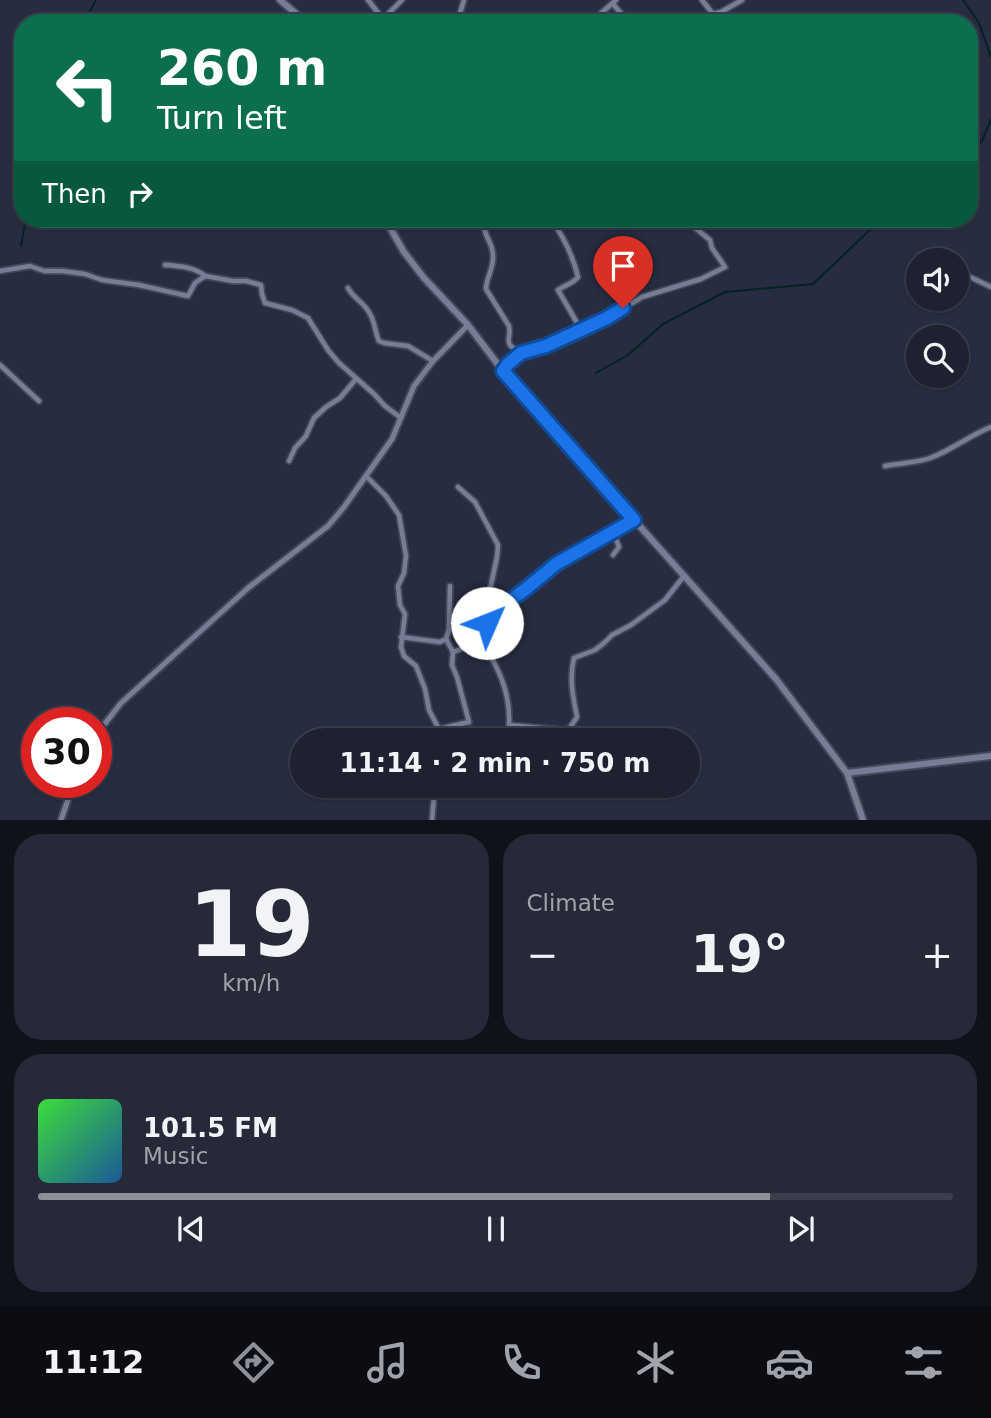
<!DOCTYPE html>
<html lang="en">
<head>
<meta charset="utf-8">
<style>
  :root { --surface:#1d2130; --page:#252938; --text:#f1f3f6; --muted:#a0a3ab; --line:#3b3e4c; --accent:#8c9099 }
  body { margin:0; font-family:"DejaVu Sans",sans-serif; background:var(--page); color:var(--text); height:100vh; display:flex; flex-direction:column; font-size:26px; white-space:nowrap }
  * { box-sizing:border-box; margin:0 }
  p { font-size:23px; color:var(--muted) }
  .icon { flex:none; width:38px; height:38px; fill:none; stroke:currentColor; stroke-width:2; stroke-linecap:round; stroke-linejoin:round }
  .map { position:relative; height:820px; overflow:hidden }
  .side { display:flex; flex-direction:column; gap:14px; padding:14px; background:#10121a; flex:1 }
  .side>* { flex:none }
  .top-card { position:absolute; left:14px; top:14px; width:964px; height:214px; border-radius:28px; box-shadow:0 2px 5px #0004,0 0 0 2px var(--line); background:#0b6e4f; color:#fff; overflow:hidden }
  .fabs { position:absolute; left:906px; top:248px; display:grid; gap:14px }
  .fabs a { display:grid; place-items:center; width:63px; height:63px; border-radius:50%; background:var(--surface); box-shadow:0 2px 5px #0004,0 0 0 2px var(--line); font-size:35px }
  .speed { position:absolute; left:21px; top:707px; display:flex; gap:14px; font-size:35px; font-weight:700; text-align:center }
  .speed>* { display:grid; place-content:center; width:91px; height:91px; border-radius:50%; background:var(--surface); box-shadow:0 2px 5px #0004,0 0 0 2px var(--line); line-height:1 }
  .speed .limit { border:10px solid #d22; background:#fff; color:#111 }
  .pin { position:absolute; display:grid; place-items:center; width:60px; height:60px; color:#fff; margin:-72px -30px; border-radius:50% 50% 50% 0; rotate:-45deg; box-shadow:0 0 7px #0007 }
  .pin .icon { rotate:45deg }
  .me { position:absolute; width:77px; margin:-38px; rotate:46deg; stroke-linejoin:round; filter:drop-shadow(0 0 5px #0008) }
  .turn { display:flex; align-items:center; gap:24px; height:147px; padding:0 28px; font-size:32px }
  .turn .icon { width:91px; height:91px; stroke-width:2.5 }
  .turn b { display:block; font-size:49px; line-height:60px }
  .then { display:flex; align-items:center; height:66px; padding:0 28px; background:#0003; gap:14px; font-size:26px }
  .big { font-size:52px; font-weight:700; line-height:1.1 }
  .side .card { flex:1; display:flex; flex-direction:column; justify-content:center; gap:10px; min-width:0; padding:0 24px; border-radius:28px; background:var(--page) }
  .side .dial { align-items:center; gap:0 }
  .dial b { font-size:91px; line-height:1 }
  .song { display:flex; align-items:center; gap:21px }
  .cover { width:84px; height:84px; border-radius:10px; background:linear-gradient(135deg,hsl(120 70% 55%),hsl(210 70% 35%)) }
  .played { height:7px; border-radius:4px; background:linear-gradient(90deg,var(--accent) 80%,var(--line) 80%) }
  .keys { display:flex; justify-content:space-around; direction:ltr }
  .heat { display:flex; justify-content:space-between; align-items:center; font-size:38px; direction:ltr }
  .side .tiles { flex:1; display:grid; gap:14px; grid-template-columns:1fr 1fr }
  .card:last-child { grid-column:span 2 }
  .trip { position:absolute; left:290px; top:728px; width:410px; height:70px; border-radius:35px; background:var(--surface); box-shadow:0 2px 5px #0004,0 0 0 2px var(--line); font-weight:700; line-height:70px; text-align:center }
  .tabs { display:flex; height:112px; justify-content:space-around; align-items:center; background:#0c0d13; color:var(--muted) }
  .tabs .icon { width:49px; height:49px }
  .tabs .on { color:var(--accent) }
  .tabs b { font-size:32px; color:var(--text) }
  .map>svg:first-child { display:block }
</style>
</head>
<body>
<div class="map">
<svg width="991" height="820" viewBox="0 0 991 820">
  <rect width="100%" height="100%" fill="#272c40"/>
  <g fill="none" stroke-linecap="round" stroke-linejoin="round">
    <g stroke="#022224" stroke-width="2">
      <path d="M 963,0 L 979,23 L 991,57"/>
      <path d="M 84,23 L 96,0"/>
      <path d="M 970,153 L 982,141 L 991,119"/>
      <path d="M 21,246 L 26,219"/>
      <path d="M 596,373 L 628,355 L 663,324 L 725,292 L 813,284 L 874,226 L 884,219"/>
    </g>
    <defs>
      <g id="minor">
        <path d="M 368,0 L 383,19"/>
        <path d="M 702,0 L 713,14 L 721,12 L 742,0"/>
        <path d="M 613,4 L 624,17 L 626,23"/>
        <path d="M 713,14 L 716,23"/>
        <path d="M 379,23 L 402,0"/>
        <path d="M 457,23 L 464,0"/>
        <path d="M 590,23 L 616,0"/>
        <path d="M 485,219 C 482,238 493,240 493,256 C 494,268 486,278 486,289 L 509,326 C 512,341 501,342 521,353"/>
        <path d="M 551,219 C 563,236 573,256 578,277 C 574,283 565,285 558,290 L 576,321 L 578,331"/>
        <path d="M 165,265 C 178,266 195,267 205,276"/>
        <path d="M 0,271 L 30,266 L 44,271 L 62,271 L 85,274 L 102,280 L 139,285 L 188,296 L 195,283 L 205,276 L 233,281 L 246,281 L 261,285 L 262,294 L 265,303 L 292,310 L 308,318 L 328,350 L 339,363 L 374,394 L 385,406 L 401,418"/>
        <path d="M 966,275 L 991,287"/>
        <path d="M 348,288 C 353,298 365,303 370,314 C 375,322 375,332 379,341 L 384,343 L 408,346 L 433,361"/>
        <path d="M 0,365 L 39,401"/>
        <path d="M 503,371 L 508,364 L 521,353 L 546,346 L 607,318 L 642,297 L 701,279 L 725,267 L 712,248 L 710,240 L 694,227"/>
        <path d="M 289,461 L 295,448 L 306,436 L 314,418 L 326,407 L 340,398 L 356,379"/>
        <path d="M 885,466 C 899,463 917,463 930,458 C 952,450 970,435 991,427"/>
        <path d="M 366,476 L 386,496 L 399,515 L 406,556 L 404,573 L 398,586 L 400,605 L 405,614 L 401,647 L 404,656 L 416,666 L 425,689 L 429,710 L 439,729"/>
        <path d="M 458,487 L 475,502 L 498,545 L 497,557 L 488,599 L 489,605 L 495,612 L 527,588 L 556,564 L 634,520"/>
        <path d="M 613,531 L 619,547 L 613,555"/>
        <path d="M 479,635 C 496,665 511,689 509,725 L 563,730 L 569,729 L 577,717 C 573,697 569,678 574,658 L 595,650 L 604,643 L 612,635 L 631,625 L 665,600 L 684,576"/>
        <path d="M 401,637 L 440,642 L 446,639 L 449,630 L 450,586"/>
        <path d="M 446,639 L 453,652"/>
        <path d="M 358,737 L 372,740"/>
        <path d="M 445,740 L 439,729 L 469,722 L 457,677 L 452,665 L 453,652 C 476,645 482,631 495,612"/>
        <path d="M 503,786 L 521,789"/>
        <path d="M 432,820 L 435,786"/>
      </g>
      <g id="tertiary">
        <path d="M 96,735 L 121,703 L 248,588 L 328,526 L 344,507 L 392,439 L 414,386 L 433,361 L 468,325"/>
        <path d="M 61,820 L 74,782"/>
      </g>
      <g id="secondary">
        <path d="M 280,0 L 307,23"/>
        <path d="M 385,219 L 404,252 L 424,278 L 468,325 L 503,371 L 554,430 L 776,679 L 847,773 L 863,820"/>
        <path d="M 847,773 L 991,756"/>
      </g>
    </defs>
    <use href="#minor" stroke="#434758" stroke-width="8"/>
    <use href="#tertiary" stroke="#434758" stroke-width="9"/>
    <use href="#secondary" stroke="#434758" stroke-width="10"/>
    <use href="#minor" stroke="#777d95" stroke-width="4.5"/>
    <use href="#tertiary" stroke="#777d95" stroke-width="5"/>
    <use href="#secondary" stroke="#777d95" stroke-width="6"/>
  </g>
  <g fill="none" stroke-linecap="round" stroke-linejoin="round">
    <defs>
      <path id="route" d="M 487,623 L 495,612 L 527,588 L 556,564 L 634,520 L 503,371 L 508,364 L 521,353 L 546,346 L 607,318 L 623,308"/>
    </defs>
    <use href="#route" stroke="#114b97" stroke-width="18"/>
    <use href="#route" stroke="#1a73e8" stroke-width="12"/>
  </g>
</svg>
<div class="fabs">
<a><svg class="icon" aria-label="sound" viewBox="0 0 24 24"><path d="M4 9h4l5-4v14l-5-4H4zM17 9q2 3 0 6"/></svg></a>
<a><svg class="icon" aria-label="search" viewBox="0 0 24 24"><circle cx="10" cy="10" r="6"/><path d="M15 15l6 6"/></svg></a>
</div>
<div class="speed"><div class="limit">30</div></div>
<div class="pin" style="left:623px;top:308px;background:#d93025"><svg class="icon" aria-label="arrive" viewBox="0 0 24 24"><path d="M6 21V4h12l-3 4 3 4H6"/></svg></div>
<svg class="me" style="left:487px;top:623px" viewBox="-20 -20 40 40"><circle r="19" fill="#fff"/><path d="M0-13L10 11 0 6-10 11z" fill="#1a73e8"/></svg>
<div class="trip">11:14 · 2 min · 750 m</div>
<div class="top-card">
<div class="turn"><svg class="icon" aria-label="left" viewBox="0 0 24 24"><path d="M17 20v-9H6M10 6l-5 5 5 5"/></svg><div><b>260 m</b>Turn left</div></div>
<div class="then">Then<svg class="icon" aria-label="right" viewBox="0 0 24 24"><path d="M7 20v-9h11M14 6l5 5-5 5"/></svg></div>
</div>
</div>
<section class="side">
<div class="tiles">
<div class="card dial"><b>19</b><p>km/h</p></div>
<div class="card"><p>Climate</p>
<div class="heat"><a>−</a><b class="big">19°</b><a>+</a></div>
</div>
<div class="card">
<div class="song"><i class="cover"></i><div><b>101.5 FM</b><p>Music</p></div></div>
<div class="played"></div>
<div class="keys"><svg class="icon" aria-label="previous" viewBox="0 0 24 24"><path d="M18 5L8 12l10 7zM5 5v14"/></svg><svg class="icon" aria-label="pause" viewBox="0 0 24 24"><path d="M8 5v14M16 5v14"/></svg><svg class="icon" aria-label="next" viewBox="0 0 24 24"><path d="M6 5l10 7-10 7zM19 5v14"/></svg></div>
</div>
</div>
</section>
<nav class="tabs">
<b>11:12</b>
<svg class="icon on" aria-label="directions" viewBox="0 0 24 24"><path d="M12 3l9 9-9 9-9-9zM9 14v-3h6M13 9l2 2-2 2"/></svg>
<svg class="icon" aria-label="music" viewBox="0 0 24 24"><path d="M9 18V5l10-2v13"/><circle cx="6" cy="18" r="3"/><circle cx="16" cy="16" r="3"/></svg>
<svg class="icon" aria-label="phone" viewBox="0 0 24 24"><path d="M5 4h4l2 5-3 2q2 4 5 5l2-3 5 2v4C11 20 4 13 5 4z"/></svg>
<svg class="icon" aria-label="climate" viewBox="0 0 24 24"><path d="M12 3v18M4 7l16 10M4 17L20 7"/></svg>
<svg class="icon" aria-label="car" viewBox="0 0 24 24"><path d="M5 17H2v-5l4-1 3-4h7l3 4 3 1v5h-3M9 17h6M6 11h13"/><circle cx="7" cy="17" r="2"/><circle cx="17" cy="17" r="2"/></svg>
<svg class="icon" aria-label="filters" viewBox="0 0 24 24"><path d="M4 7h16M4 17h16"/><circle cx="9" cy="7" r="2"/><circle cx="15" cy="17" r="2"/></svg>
</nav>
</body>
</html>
